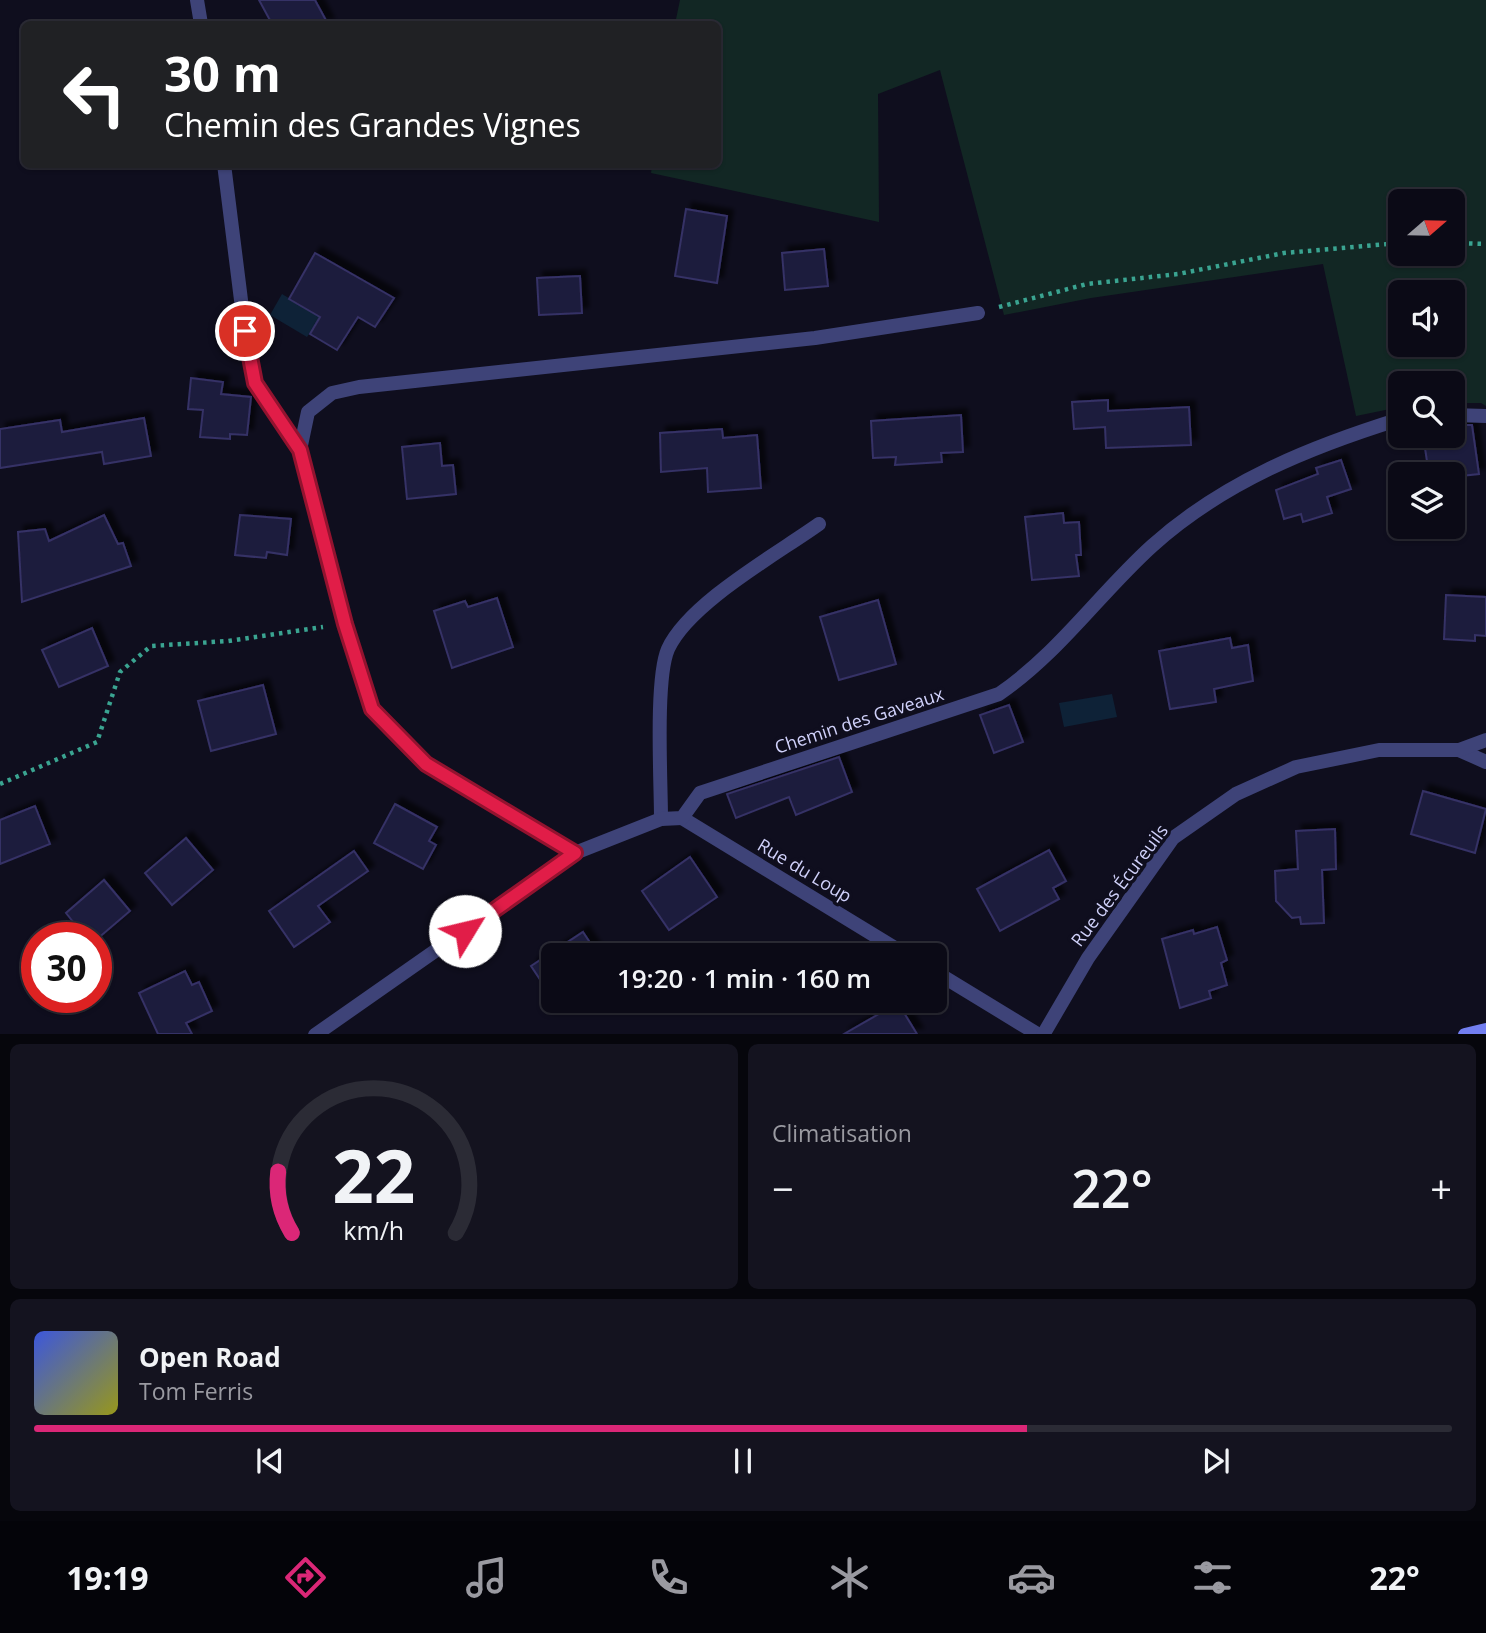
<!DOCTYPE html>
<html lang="fr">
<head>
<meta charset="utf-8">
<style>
  :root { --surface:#0b0a16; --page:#14131f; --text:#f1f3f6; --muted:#9a9aa1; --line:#2b2b35; --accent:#db2777 }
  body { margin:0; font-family:"Open Sans",sans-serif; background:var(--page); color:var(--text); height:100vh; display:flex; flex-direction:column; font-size:26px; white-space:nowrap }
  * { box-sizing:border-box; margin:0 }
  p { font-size:23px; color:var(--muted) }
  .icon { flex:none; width:38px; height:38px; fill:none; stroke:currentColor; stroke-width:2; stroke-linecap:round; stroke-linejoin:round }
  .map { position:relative; height:1034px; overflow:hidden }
  .details { display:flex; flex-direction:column; gap:10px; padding:10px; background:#06060c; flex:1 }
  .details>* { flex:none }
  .top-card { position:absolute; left:21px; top:21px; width:700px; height:147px; border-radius:10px; box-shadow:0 2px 5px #0004,0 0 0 2px var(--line); background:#202124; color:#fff; overflow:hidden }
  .needle { width:46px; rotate:70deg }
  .buttons { position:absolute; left:1388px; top:189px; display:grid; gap:14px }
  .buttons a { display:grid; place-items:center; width:77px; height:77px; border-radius:10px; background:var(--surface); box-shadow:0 2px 5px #0004,0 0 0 2px var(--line); font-size:35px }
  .speed { position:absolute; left:21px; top:922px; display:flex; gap:14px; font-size:35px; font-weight:700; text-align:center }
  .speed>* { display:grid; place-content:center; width:91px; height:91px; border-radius:50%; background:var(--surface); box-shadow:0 2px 5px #0004,0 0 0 2px var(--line); line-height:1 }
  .speed .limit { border:10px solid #d22; background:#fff; color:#111 }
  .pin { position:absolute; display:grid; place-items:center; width:60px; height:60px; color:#fff; margin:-30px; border:4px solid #fff; border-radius:50%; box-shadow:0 2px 7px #0007 }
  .me { position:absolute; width:77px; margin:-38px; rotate:54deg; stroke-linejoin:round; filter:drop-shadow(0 0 5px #0008) }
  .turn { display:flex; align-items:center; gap:24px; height:147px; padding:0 28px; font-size:32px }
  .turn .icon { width:91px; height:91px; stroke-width:2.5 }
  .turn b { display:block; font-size:49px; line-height:60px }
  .big { font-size:52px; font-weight:600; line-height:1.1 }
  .details .widget { flex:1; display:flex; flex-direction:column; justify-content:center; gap:10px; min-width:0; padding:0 24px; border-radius:10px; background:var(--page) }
  .details .dial { align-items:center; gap:0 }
  .dial svg { height:182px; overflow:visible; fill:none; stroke:var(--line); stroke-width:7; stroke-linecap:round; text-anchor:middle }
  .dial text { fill:var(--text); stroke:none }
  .song { display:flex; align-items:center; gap:21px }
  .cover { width:84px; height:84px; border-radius:10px; background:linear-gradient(135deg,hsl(230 70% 55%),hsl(60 70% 35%)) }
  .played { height:7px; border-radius:4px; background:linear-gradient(90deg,var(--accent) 70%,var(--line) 70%) }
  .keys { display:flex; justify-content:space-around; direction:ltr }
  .heat { display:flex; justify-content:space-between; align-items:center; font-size:38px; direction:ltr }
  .details .tiles { flex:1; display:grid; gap:10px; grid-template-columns:1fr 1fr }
  .widget:last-child { grid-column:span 2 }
  .trip { position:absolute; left:541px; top:943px; width:406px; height:70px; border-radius:10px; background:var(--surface); box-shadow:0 2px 5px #0004,0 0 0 2px var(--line); font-weight:600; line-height:70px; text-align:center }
  .tabs { display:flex; height:112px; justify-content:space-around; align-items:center; background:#040409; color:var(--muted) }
  .tabs .icon { width:49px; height:49px }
  .tabs .on { color:var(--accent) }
  .tabs b { font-size:32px; color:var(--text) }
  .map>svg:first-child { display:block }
</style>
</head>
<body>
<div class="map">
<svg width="1486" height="1035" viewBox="0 0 1486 1035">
  <defs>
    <filter id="shadow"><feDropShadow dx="6" dy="-6" stdDeviation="2" flood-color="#0009"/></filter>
  </defs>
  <rect width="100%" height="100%" fill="#0f0e1e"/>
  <path fill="#122724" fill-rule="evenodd" d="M 680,0 L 1486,0 L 1486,406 L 1481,403 L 1453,403 L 1452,383 L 1400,383 L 1400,407 L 1356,416 L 1323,264 L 1091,298 L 1004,315 L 940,70 L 878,94 L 879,222 L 651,173 L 652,165 L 718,164 L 718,24 L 675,24 ZM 1400,201 L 1452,201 L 1452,254 L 1400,254 ZM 1400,292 L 1452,292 L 1452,345 L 1400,345 Z"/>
  <g fill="#0e2237">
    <path d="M 282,294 L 320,317 L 307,337 L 270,315 Z"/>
    <path d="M 1112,694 L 1117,717 L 1064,727 L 1059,703 Z"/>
  </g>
  <g fill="#1f1d3d" stroke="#353166" stroke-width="2" filter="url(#shadow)">
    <path d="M 259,0 L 315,0 L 328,24 L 272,24 Z"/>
    <path d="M 686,209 L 727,216 L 717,283 L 675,276 Z"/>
    <path d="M 824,249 L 828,286 L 785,290 L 782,253 Z"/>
    <path d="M 315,253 L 394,298 L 375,327 L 358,317 L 337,350 L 310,334 L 320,317 L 289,299 Z"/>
    <path d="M 580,276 L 582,313 L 539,315 L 537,278 Z"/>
    <path d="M 191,378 L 223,382 L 221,394 L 251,397 L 247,435 L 230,434 L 230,439 L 200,437 L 203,410 L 188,409 Z"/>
    <path d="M 1108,400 L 1108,411 L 1189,407 L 1191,445 L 1106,448 L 1105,427 L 1074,429 L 1072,402 Z"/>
    <path d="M 961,415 L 963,452 L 941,453 L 942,462 L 895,465 L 896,457 L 873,458 L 871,421 Z"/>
    <path d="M 144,418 L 151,456 L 104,464 L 102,452 L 0,468 L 0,429 L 60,420 L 62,432 Z"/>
    <path d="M 1452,425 L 1472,425 L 1479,474 L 1452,477 L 1452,474 L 1429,474 L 1424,442 L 1452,438 Z"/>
    <path d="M 722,429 L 723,438 L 757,435 L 761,488 L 708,492 L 707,468 L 661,472 L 660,433 Z"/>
    <path d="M 440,443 L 442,466 L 453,465 L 456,494 L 407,499 L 402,447 Z"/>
    <path d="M 1341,460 L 1351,489 L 1327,497 L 1332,513 L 1303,522 L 1301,514 L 1284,519 L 1276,490 L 1318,474 L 1316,468 Z"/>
    <path d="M 1063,513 L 1064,523 L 1079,522 L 1081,555 L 1076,555 L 1079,576 L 1032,580 L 1025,517 Z"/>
    <path d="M 104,515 L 118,544 L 123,543 L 131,566 L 22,602 L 18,532 L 45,529 L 49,541 Z"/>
    <path d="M 240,515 L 291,519 L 287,555 L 267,552 L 266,558 L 235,555 Z"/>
    <path d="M 1446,595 L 1486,597 L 1486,636 L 1475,635 L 1475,641 L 1444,639 Z"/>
    <path d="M 497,598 L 513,647 L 452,668 L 434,611 L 465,601 L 468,607 Z"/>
    <path d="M 878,600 L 896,664 L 839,680 L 820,617 Z"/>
    <path d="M 92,628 L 108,666 L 59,687 L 42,650 Z"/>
    <path d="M 1230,638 L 1232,648 L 1248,645 L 1253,681 L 1214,689 L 1216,702 L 1170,709 L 1159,651 Z"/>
    <path d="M 263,685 L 276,734 L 211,751 L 198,701 Z"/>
    <path d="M 1009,705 L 1023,742 L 994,753 L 980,715 Z"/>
    <path d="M 839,757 L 852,792 L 796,815 L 789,797 L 736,818 L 727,794 Z"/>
    <path d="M 1423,791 L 1486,809 L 1475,853 L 1411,834 Z"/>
    <path d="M 395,804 L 437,827 L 429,841 L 436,845 L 423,869 L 374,843 Z"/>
    <path d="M 35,806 L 50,844 L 0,864 L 0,820 Z"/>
    <path d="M 1335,829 L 1336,869 L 1322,870 L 1324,923 L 1301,924 L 1300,917 L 1292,918 L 1276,901 L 1275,871 L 1298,869 L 1296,831 Z"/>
    <path d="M 186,838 L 213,870 L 172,905 L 145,873 Z"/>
    <path d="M 1049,850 L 1066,881 L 1053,888 L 1059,899 L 1000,931 L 977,889 Z"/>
    <path d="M 354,851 L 368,871 L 318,906 L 330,922 L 294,947 L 269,911 Z"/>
    <path d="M 690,857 L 717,897 L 669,930 L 642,891 Z"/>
    <path d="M 104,880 L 130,911 L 96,940 L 86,938 L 66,913 Z"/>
    <path d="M 1217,927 L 1227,960 L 1221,963 L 1227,985 L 1209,991 L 1211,998 L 1180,1008 L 1162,939 L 1193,930 L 1194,934 Z"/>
    <path d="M 583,932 L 599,956 L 553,956 L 553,999 L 531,966 Z"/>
    <path d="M 185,971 L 192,985 L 199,982 L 212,1011 L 186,1023 L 192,1034 L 158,1034 L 139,993 Z"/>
    <path d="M 898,1003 L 917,1034 L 844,1034 Z"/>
  </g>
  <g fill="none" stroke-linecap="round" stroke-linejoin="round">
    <g stroke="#3aa491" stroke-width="4.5" stroke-dasharray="3.5 5" stroke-linecap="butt">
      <path d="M 1452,243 L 1486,244"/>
      <path d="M 999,307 L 1087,284 L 1178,274 L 1284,253 L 1400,243"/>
      <path d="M 0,784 L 97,742 L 120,672 L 151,646 L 228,641 L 323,627"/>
    </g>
    <g stroke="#3e4378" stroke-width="14">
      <path d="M 197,0 L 201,24"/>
      <path d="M 224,164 L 245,332 L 255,384 L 300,450 L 345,624 L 372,709 L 426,764 L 575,853"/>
      <path d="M 1452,415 L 1486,416"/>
      <path d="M 300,450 L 308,412 L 332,393 L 359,387 L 815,338 L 978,313"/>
      <path d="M 1459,750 L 1486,762"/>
      <path d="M 682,818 L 908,956"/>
      <path d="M 661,819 C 661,781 655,679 668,649 C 689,603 777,554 819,524"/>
      <path d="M 934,971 L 1039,1035"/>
      <path d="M 315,1035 L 575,853 L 661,819 L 682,818 L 700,793 L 999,694 C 1059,653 1099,594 1152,546 C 1223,482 1310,447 1400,419"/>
      <path d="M 1043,1035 L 1088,958 L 1173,838 L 1236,794 L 1296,767 L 1379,750 L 1459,750 L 1486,740"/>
    </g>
    <path stroke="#727ef0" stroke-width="14" d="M 1465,1035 L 1486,1030"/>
  </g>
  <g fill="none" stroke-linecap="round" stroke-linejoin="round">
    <defs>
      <path id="route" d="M 245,331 L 255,383 L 300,450 L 345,624 L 372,709 L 426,764 L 575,853 L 465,931"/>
    </defs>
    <use href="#route" stroke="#92132f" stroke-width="18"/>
    <use href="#route" stroke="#e11d48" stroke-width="12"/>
  </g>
  <g text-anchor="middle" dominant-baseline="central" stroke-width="7" stroke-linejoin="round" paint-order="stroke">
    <g font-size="18" fill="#d0d1fa" stroke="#0f0e1e">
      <text transform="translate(859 720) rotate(-18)">Chemin des Gaveaux</text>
      <text transform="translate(805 870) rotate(31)">Rue du Loup</text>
      <text transform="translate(1119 885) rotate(-53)">Rue des Écureuils</text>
    </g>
  </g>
</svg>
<div class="buttons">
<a><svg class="needle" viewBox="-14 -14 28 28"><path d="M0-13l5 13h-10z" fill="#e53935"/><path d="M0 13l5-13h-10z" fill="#9a9aa1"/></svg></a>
<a><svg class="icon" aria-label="sound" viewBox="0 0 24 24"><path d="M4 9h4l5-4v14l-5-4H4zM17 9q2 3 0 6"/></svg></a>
<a><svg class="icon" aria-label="search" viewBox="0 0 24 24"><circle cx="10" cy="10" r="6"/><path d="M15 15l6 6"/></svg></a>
<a><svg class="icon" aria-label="layers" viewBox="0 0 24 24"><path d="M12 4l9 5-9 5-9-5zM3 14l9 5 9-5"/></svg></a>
</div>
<div class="speed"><div class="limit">30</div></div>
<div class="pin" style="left:245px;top:331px;background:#d93025"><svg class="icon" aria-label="arrive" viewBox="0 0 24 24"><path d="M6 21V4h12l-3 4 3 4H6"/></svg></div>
<svg class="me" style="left:465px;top:931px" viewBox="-20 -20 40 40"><circle r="19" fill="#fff"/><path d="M0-13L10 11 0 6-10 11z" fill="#e11d48"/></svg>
<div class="trip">19:20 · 1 min · 160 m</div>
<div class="top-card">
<div class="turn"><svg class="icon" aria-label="left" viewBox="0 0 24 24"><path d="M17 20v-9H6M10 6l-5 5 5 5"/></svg><div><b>30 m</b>Chemin des Grandes Vignes</div></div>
</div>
</div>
<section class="details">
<div class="tiles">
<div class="widget dial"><svg viewBox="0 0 100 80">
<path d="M14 69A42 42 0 1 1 86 69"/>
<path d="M14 69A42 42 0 0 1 8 42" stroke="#db2777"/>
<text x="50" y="56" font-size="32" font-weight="700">22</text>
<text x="50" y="72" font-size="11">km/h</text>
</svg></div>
<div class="widget"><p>Climatisation</p>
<div class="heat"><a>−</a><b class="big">22°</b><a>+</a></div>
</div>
<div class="widget">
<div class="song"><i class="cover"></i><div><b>Open Road</b><p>Tom Ferris</p></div></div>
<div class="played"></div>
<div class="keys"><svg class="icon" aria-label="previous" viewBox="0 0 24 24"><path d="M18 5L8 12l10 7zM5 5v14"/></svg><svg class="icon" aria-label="pause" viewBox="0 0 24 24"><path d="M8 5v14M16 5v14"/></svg><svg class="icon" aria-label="next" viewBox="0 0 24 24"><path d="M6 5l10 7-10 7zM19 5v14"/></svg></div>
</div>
</div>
</section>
<nav class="tabs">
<b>19:19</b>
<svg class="icon on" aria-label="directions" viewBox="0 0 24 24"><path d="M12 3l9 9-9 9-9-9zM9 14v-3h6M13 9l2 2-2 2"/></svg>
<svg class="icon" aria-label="music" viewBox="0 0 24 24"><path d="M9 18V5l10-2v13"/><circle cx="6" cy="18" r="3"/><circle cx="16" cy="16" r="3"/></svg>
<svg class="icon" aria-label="phone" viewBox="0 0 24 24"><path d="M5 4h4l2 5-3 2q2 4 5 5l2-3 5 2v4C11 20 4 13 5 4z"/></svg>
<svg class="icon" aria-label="climate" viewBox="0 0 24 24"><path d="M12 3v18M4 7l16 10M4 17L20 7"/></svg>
<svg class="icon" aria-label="car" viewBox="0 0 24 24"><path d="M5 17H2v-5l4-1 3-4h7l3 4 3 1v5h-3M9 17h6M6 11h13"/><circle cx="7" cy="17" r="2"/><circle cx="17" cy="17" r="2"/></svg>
<svg class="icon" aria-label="filters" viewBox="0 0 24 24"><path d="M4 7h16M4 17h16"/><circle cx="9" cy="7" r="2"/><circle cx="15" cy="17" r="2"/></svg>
<b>22°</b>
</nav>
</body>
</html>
